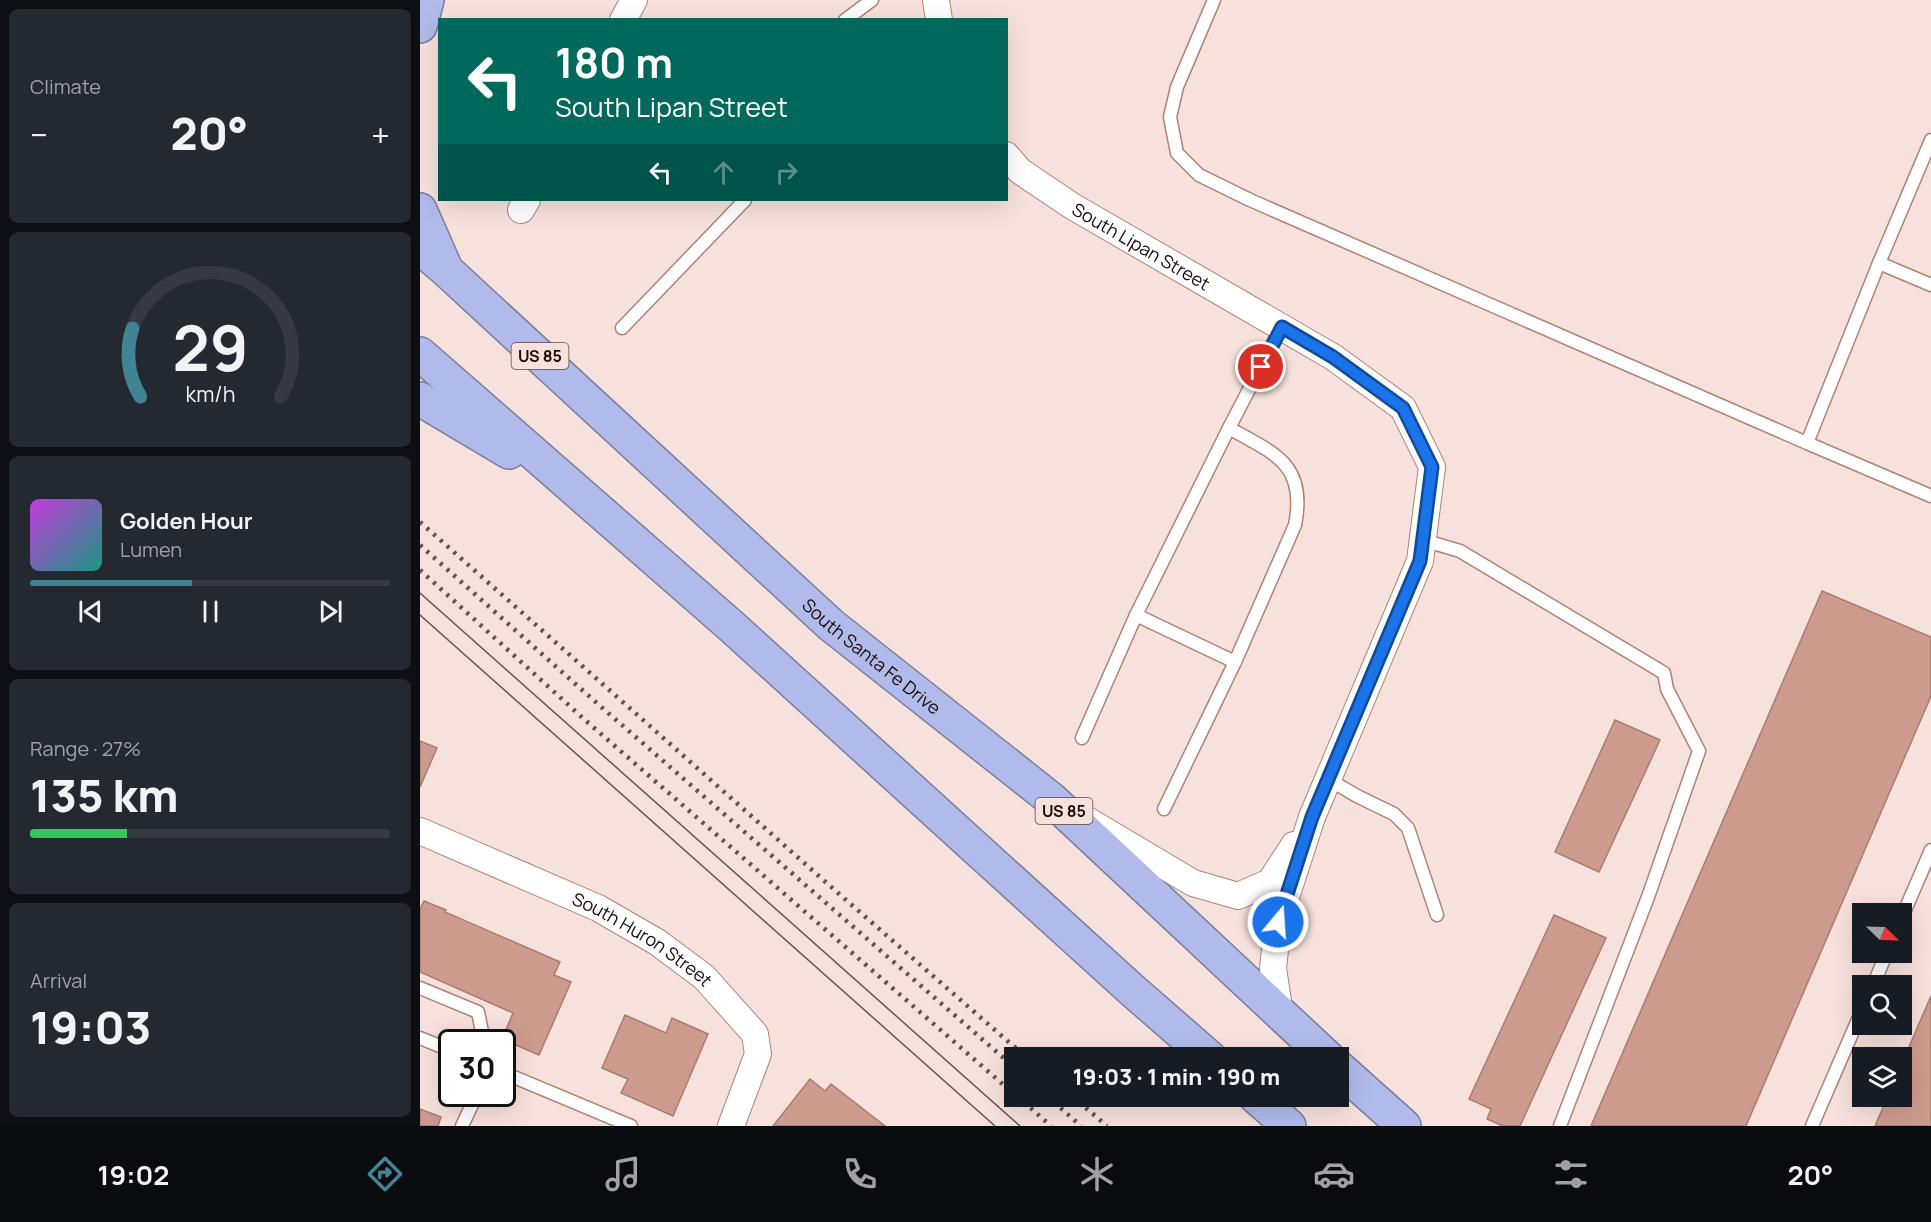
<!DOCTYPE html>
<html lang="en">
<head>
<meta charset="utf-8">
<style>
  :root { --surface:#171b24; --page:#242831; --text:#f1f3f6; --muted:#9ea1a6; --line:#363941; --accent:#408493 }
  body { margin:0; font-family:Manrope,sans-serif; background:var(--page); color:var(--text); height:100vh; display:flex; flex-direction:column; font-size:22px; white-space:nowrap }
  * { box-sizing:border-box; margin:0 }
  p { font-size:20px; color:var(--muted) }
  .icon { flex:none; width:33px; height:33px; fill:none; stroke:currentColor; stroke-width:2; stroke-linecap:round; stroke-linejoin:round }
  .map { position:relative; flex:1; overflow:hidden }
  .details { display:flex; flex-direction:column; gap:9px; padding:9px; background:#0d0f14; width:420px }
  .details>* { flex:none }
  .top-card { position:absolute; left:18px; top:18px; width:570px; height:183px; border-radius:0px; box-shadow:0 6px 24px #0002; background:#00695c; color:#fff; overflow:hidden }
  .needle { width:39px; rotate:113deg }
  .fabs { position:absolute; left:1432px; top:903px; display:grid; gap:12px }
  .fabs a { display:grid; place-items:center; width:60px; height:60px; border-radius:0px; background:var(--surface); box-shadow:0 6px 24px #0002; font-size:30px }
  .speed { position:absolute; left:18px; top:1029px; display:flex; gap:12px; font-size:30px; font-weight:700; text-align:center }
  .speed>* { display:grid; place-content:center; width:78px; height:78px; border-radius:50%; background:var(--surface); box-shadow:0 6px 24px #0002; line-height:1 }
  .speed .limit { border:3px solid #111; border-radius:9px; background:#fff; color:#111 }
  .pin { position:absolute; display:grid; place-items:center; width:51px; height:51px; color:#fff; margin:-26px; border:3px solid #fff; border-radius:50%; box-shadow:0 2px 6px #0007 }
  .me { position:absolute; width:66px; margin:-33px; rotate:18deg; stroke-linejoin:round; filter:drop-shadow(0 0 4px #0008) }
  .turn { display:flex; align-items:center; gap:21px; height:126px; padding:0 18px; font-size:27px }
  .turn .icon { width:78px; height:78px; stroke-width:2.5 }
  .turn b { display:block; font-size:42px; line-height:51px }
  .lanes { display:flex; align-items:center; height:57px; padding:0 18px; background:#0003; justify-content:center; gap:30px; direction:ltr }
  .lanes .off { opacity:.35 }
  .big { font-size:45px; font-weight:800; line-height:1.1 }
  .details .card { flex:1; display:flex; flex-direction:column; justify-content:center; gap:9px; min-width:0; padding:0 21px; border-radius:9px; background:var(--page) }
  .details .dial { align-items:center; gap:0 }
  .dial svg { height:156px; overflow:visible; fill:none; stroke:var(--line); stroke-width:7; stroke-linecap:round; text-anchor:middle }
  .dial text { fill:var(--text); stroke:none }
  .song { display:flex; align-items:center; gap:18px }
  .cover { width:72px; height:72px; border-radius:9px; background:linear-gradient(135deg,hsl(290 70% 55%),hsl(170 70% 35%)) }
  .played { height:6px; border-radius:3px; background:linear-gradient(90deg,var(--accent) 45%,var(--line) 45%) }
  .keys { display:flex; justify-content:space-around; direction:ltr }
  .heat { display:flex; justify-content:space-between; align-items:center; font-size:33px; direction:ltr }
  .charge { height:9px; border-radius:4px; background:linear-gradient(90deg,#34c759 27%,var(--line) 0) }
  .trip { position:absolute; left:584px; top:1047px; width:345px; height:60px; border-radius:0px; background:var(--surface); box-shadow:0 6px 24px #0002; font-weight:800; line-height:60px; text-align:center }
  .menu { display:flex; height:96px; justify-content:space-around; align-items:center; background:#090b0e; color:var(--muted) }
  .menu .icon { width:42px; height:42px }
  .menu .current { color:var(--accent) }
  .menu b { font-size:27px; color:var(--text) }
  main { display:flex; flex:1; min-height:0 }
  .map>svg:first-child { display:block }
</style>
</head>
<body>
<main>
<section class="details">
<div class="card"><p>Climate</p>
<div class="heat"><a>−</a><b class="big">20°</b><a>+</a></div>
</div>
<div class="card dial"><svg viewBox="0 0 100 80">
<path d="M14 69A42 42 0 1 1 86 69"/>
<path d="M14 69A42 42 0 0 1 10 34" stroke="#408493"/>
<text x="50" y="56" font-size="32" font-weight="700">29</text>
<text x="50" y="72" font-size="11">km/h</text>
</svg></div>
<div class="card">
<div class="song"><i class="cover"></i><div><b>Golden Hour</b><p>Lumen</p></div></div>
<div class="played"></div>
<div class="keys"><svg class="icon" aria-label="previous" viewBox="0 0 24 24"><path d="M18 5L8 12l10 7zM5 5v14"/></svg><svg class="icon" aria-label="pause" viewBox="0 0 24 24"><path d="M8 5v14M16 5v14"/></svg><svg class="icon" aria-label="next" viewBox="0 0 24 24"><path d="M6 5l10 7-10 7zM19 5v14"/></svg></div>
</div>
<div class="card"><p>Range · 27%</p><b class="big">135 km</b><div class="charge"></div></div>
<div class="card"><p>Arrival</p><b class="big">19:03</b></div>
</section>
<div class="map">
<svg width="1511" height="1126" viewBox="0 0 1511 1126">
  <rect width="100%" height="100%" fill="#f7e1dc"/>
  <g fill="#cd9b8e" stroke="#ac7b6f" stroke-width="1.5">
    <path d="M 1402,591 L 1511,637 L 1511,696 L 1326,1126 L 1171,1126 Z"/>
    <path d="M 1195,720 L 1240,740 L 1179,872 L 1135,852 Z"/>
    <path d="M 0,741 L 17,748 L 0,787 Z"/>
    <path d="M 4,901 L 26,910 L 25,912 L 140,962 L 134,975 L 151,982 L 119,1055 L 82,1039 L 93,1013 L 0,972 L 0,909 Z"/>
    <path d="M 1134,915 L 1186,938 L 1100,1126 L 1083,1126 L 1067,1119 L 1071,1109 L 1049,1099 Z"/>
    <path d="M 1511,996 L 1511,1126 L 1455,1126 L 1468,1096 L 1482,1096 L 1482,1063 Z"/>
    <path d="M 205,1015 L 246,1033 L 252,1018 L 288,1034 L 253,1116 L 201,1093 L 208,1079 L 182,1068 Z"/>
    <path d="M 390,1079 L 405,1091 L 411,1084 L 465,1126 L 353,1126 Z"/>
    <path d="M 0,1109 L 21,1117 L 18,1126 L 0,1126 Z"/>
  </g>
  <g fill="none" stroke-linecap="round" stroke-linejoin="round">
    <defs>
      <g id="lane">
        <path d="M 794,0 L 757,87 L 750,117 L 757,153 L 779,175 L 830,200 L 1387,443"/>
        <path d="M 425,20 L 452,0"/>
        <path d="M 1511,140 L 1459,263 L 1511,285"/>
        <path d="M 1459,263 L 1387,443 L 1511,496"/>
        <path d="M 202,328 L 325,200"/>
        <path d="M 1003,540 L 1040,551 L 1244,673 L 1247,689 L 1279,751 L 1228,897 L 1140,1126"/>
        <path d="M 716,615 L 815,662"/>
        <path d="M 662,738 L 716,615 L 809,428 L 862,326"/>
        <path d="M 908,779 L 937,796 L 974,814 L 988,828 L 1017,915"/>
        <path d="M 744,809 L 815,662 L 875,525 C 887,464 855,454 809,428"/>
        <path d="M 1482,917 L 1511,850"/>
        <path d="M 1453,986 L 1467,952"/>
        <path d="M 0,988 L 58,1012 L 64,1042"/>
        <path d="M 0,1038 L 32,1051"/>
        <path d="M 82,1072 L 211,1126"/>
        <path d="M 42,1126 L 57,1094"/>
        <path d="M 1392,1126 L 1443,1008"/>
      </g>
      <g id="street">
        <path d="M 516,0 L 519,20"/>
        <path d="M 203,20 L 214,0"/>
        <path id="s1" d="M 586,155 L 600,171 L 652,206 L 913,357 L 983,408 L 1012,467 L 1000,561 L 892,817 L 858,922 L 853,968 L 860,1015"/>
        <path d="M 101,210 L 107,200"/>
        <path d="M 667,820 L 773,883 L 818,896 L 850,882 L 874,845"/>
        <path id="s2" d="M 0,831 L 178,908 L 237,942 L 284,977 L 335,1034 L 338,1054 L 311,1126"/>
      </g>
      <g id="highway">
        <path d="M 0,26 L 7,0"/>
        <path d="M 0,210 L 25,267"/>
        <path id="s3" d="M 0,248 L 25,269 L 411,625 L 631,799 L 908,1058"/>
        <path d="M 0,354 L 310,625 L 712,990 L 790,1058"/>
        <path d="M 0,399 L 89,452"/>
        <path d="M 918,1067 L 984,1126"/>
        <path d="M 835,1096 L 869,1126"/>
      </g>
    </defs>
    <use href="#lane" stroke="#b28175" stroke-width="15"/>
    <use href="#street" stroke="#b28175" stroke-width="28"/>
    <use href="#highway" stroke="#7c7d9b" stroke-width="36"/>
    <use href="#lane" stroke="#fff" stroke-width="12"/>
    <use href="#street" stroke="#fff" stroke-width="26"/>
    <use href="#highway" stroke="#b0bbeb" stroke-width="33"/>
    <g stroke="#675450" stroke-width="1.5">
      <path d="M 0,593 L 600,1126"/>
      <path d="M 0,615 L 575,1126"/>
    </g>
    <g stroke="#675450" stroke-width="4.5" stroke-dasharray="3 6" stroke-linecap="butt">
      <path d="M 0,522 L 418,893 L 607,1058"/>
      <path d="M 0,545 L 179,705 L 594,1067"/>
      <path d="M 0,570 L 165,720 L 594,1094"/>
      <path d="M 597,1096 L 631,1126"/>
      <path d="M 627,1096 L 661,1126"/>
      <path d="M 652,1096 L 687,1126"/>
    </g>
  </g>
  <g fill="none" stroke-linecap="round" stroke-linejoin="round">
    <defs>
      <path id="route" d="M 841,367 L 862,327 L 913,357 L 983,408 L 1012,467 L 1000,561 L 892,817 L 858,922"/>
    </defs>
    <use href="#route" stroke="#114b97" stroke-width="15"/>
    <use href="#route" stroke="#1a73e8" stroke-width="10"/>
  </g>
  <g text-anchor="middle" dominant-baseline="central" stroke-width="4.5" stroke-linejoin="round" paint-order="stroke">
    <g fill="#f7e1dc" stroke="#5d4a46" stroke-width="1.5">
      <rect x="91.5" y="343" width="57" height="26" rx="4.5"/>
      <rect x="615.5" y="798" width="57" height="26" rx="4.5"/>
    </g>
    <g font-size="16" font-weight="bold" fill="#1b0a06">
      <text x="120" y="356">US 85</text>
      <text x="644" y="811">US 85</text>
    </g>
    <g font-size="18" fill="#1b0a06" stroke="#f7e1dc">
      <text stroke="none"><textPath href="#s1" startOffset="164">South Lipan Street</textPath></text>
      <text stroke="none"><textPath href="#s3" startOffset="609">South Santa Fe Drive</textPath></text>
      <text stroke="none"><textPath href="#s2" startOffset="248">South Huron Street</textPath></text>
    </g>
  </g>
</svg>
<div class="fabs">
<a><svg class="needle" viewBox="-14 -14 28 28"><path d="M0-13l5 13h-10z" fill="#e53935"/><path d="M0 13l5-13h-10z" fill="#9ea1a6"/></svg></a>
<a><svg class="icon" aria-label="search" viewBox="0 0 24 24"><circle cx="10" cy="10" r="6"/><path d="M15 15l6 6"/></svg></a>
<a><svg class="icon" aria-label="layers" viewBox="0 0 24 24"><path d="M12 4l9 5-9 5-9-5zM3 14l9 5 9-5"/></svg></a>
</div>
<div class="speed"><div class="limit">30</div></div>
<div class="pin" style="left:841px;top:367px;background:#d93025"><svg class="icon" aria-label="arrive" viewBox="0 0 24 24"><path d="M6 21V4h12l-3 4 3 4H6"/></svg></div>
<svg class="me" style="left:858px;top:922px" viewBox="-20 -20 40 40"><circle r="17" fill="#1a73e8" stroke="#fff" stroke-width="3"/><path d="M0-11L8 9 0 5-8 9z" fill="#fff"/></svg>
<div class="trip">19:03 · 1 min · 190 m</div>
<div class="top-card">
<div class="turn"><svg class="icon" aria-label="left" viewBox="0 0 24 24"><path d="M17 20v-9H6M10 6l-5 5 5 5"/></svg><div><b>180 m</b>South Lipan Street</div></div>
<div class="lanes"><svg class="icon" aria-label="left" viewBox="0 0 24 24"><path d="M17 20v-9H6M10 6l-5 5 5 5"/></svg><svg class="icon off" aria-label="ahead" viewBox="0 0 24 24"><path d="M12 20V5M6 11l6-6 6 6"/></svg><svg class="icon off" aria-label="right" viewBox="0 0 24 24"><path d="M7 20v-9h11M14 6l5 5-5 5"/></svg></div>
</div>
</div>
</main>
<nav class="menu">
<b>19:02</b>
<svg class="icon current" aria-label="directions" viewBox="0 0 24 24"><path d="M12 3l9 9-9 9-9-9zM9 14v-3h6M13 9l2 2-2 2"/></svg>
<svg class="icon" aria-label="music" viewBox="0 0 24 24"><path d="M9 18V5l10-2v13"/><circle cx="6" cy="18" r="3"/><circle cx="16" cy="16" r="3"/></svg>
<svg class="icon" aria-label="phone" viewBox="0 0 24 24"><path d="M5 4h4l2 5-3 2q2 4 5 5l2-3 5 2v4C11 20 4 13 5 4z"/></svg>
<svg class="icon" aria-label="climate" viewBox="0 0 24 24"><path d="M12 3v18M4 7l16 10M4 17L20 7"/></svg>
<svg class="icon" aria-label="car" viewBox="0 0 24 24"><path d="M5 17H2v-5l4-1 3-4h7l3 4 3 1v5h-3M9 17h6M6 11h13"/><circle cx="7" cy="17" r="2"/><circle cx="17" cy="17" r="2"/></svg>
<svg class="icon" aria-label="filters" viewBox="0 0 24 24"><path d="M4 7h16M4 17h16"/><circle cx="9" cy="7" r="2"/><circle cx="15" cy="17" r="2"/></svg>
<b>20°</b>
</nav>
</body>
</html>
